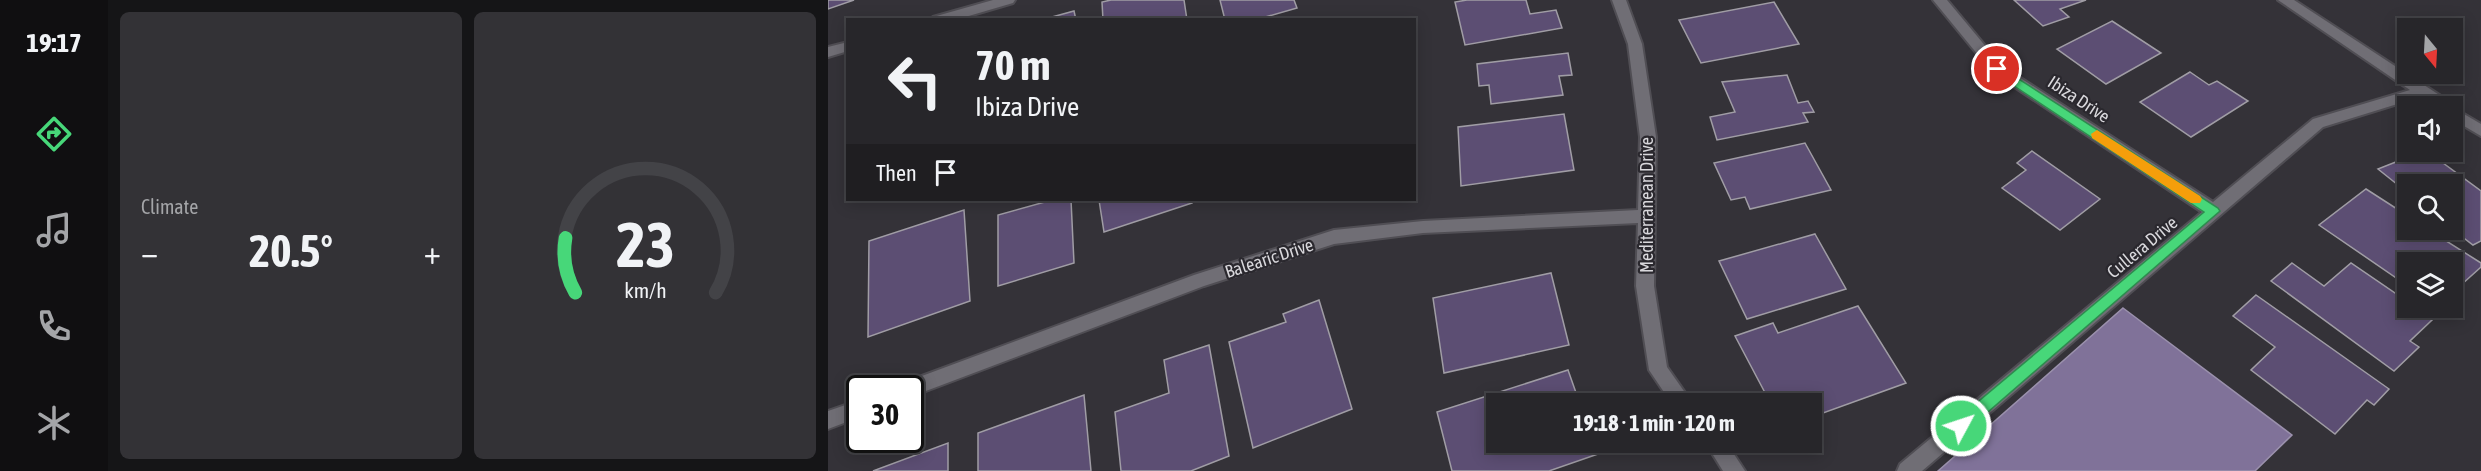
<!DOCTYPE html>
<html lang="en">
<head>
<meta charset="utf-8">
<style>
  :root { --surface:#27262a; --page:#333236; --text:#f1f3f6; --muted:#a4a5a8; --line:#434347; --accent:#47d779 }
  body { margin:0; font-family:"Asap Condensed",sans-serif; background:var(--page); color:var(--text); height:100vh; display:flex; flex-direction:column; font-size:22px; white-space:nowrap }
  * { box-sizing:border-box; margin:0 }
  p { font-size:20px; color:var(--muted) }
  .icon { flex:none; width:33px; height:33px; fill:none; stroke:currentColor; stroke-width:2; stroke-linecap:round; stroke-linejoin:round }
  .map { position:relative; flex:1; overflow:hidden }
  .details { display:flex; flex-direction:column; gap:12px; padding:12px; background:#151517; width:720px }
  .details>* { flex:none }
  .guide { position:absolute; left:18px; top:18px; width:570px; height:183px; border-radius:0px; box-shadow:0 3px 15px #0003,0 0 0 2px var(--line); background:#27262a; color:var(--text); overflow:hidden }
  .needle { width:39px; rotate:162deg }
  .tools { position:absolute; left:1569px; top:18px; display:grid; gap:12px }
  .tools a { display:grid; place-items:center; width:66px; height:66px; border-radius:0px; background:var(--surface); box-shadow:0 3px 15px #0003,0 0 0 2px var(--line); font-size:30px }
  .speed { position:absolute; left:18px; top:375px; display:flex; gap:12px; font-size:30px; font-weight:700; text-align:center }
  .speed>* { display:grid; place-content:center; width:78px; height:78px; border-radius:50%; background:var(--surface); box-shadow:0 3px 15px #0003,0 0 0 2px var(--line); line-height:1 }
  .speed .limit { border:3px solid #111; border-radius:9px; background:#fff; color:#111 }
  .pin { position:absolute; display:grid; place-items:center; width:51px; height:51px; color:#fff; margin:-26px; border:3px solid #fff; border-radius:50%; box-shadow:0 2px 6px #0007 }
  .me { position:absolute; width:66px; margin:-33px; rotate:50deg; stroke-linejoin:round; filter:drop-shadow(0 0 4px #0008) }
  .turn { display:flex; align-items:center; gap:21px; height:126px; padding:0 30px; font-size:27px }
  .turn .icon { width:78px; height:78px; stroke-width:2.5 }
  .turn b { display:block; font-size:42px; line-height:51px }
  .then { display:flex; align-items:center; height:57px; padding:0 30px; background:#0003; gap:12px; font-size:22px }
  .big { font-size:45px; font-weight:700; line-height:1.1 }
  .details .tile { flex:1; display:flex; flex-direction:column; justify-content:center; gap:9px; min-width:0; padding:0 21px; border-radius:9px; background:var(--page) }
  .details .dial { align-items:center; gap:0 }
  .dial svg { height:156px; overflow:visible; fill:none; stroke:var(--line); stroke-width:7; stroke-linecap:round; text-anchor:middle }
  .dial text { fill:var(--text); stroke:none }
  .heat { display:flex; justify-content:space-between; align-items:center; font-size:33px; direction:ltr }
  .details .tiles { flex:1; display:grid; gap:12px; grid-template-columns:repeat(2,1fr) }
  .trip { position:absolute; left:658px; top:393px; width:336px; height:60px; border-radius:0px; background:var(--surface); box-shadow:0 3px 15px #0003,0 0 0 2px var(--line); font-weight:700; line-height:60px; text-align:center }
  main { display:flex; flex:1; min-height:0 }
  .dock { display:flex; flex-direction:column; width:108px; justify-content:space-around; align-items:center; background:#100f11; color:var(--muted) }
  .dock .icon { width:42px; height:42px }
  .dock .current { color:var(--accent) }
  .dock b { font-size:27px; color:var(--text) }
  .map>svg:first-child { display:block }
</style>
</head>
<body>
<main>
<nav class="dock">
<b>19:17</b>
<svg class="icon current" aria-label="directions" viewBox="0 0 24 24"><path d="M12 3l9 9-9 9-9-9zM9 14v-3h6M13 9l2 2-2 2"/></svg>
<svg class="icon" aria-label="music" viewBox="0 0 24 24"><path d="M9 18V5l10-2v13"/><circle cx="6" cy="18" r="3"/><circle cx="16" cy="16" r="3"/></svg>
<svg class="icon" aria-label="phone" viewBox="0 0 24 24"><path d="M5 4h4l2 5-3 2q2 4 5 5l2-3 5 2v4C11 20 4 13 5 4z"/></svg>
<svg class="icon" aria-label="climate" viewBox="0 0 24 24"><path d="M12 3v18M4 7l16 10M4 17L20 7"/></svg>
</nav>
<section class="details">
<div class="tiles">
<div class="tile"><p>Climate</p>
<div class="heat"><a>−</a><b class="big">20.5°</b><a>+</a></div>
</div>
<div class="tile dial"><svg viewBox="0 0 100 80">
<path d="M14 69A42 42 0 1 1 86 69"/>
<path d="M14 69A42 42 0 0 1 9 41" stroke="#47d779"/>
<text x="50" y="56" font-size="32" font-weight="700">23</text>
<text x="50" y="72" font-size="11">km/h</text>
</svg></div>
</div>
</section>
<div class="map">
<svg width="1653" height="471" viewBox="0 0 1653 471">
  <rect width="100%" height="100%" fill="#343238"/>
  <path fill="#807299" stroke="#9b91ad" stroke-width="1.5" d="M 1295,308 L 1464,435 L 1427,471 L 1110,471 Z"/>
  <g fill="#5c4e73" stroke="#a09da5" stroke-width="1.5">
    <path d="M 0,0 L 26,0 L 0,9 Z"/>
    <path d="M 283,0 L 356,0 L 359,20 L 275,20 L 274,2 Z"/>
    <path d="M 392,0 L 466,0 L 469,8 L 427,20 L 397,20 Z"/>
    <path d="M 639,0 L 698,0 L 702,14 L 728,10 L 734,28 L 637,45 L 627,2 Z"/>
    <path d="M 1186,0 L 1258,0 L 1232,9 L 1241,17 L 1215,26 Z"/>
    <path d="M 946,2 L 971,44 L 873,63 L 851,20 Z"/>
    <path d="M 246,11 L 248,20 L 213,20 Z"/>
    <path d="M 1284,21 L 1333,53 L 1278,84 L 1229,49 Z"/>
    <path d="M 740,53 L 744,75 L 731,76 L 735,95 L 663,104 L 661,85 L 651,86 L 649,64 Z"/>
    <path d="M 1362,72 L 1381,85 L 1389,81 L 1420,101 L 1363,137 L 1312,102 Z"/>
    <path d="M 959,75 L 970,103 L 980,101 L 986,112 L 975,113 L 980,122 L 889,140 L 882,117 L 907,112 L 894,82 Z"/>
    <path d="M 736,114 L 746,170 L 633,186 L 630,127 Z"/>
    <path d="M 977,143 L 1003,190 L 922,209 L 917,197 L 903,200 L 886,163 Z"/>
    <path d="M 1204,151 L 1272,199 L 1232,230 L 1174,188 L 1198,170 L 1189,163 Z"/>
    <path d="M 1593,152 L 1600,152 L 1653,191 L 1653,241 L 1645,245 L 1624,229 L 1624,184 L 1580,184 L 1580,193 L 1550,169 Z"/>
    <path d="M 1538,189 L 1580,216 L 1580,230 L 1601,230 L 1653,263 L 1653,267 L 1624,293 L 1624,262 L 1580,262 L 1580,286 L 1491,225 Z"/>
    <path d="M 224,200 L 243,200 L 246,263 L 170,286 L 170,215 Z"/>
    <path d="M 271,200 L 363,200 L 364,203 L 276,232 Z"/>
    <path d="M 136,210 L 142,301 L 40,337 L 41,241 Z"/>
    <path d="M 987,234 L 1018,289 L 919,319 L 891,261 Z"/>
    <path d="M 1464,263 L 1496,286 L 1523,263 L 1580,302 L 1580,308 L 1588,308 L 1605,319 L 1582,341 L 1591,347 L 1566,371 L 1443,281 Z"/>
    <path d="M 723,273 L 741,345 L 616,373 L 605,298 Z"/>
    <path d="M 1428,295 L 1561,389 L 1546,405 L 1539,400 L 1507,434 L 1423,370 L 1447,347 L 1405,316 Z"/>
    <path d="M 491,300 L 524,409 L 425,448 L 401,342 L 458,322 L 455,314 Z"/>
    <path d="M 1030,306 L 1078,383 L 984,417 L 984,404 L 943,404 L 907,336 L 945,323 L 950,333 Z"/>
    <path d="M 381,345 L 401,456 L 363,471 L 293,471 L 287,412 L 341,393 L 336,360 Z"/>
    <path d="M 740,370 L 752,404 L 669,404 L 669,442 L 766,442 L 770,454 L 721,471 L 624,471 L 609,412 Z"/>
    <path d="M 256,395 L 263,471 L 150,471 L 150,433 Z"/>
    <path d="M 120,443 L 120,471 L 45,471 Z"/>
  </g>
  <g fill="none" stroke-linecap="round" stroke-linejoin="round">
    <defs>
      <g id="minor">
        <path d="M 165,0 L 187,0 L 185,3 L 127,20 L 104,20 L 105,17 Z"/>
        <path d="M 784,0 L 798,0 L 814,44 L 828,137 L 826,286 L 839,367 L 865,404 L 844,404 L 821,370 L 808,286 L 810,223 L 595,233 L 506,244 L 376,286 L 82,397 L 82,388 L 73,388 L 75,383 L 366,275 L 506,230 L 595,221 L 810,210 L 812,137 L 800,44 Z"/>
        <path d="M 1105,0 L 1119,0 L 1174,66 L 1385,202 L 1485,119 L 1582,90 L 1450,0 L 1466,0 L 1622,102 L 1624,106 L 1607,106 L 1592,97 L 1495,127 L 1094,471 L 1069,471 L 1072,464 L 1374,212 L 1164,72 Z"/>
        <path d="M 20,42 L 20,51 L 0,57 L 0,47 Z"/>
        <path d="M 1624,107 L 1653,124 L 1653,136 L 1624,119 Z"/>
        <path d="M 32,400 L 32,417 L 0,429 L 0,411 Z"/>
        <path d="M 877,442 L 898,442 L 917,471 L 895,471 Z"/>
      </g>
    </defs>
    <use href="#minor" stroke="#504e54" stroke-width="4"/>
    <use href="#minor" fill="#706e75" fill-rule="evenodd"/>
  </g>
  <path fill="#47d779" stroke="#2e8c4f" stroke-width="1.5" d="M 1169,65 L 1390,208 L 1392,211 L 1138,431 L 1133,433 L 1127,431 L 1125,426 L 1127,421 L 1376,212 L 1165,72 L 1163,69 Z"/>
  <path fill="#f59e0b" d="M 1269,130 L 1372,196 L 1374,199 L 1372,203 L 1363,203 L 1264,138 L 1263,134 Z"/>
  <g text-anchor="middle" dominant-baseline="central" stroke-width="4.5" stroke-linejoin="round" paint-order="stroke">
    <g font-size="18" fill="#d9d8dc" stroke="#2a282e">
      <text transform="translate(1251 99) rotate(33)">Ibiza Drive</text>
      <text transform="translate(818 205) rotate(-90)">Mediterranean Drive</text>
      <text transform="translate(1314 247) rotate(-40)">Cullera Drive</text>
      <text transform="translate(441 258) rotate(-18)">Balearic Drive</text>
    </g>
  </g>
</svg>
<div class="tools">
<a><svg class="needle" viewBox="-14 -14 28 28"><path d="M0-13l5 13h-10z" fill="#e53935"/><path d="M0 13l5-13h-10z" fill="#a4a5a8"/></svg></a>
<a><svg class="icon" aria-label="sound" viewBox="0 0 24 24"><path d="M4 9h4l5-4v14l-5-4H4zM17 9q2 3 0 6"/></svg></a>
<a><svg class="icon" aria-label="search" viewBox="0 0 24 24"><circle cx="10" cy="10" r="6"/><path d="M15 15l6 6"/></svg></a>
<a><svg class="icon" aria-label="layers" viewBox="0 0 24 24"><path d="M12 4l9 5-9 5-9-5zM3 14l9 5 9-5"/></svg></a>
</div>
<div class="speed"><div class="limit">30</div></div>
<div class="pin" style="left:1169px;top:69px;background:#d93025"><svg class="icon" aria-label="arrive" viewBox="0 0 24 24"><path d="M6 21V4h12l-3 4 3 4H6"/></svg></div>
<svg class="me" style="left:1133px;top:426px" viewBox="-20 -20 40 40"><circle r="17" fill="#47d779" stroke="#fff" stroke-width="3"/><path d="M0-11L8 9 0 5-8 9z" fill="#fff"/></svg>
<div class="trip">19:18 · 1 min · 120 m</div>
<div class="guide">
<div class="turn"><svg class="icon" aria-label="left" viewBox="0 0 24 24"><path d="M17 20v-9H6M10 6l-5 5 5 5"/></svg><div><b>70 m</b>Ibiza Drive</div></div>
<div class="then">Then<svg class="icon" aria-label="arrive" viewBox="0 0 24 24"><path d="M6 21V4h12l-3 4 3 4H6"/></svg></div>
</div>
</div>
</main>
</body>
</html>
